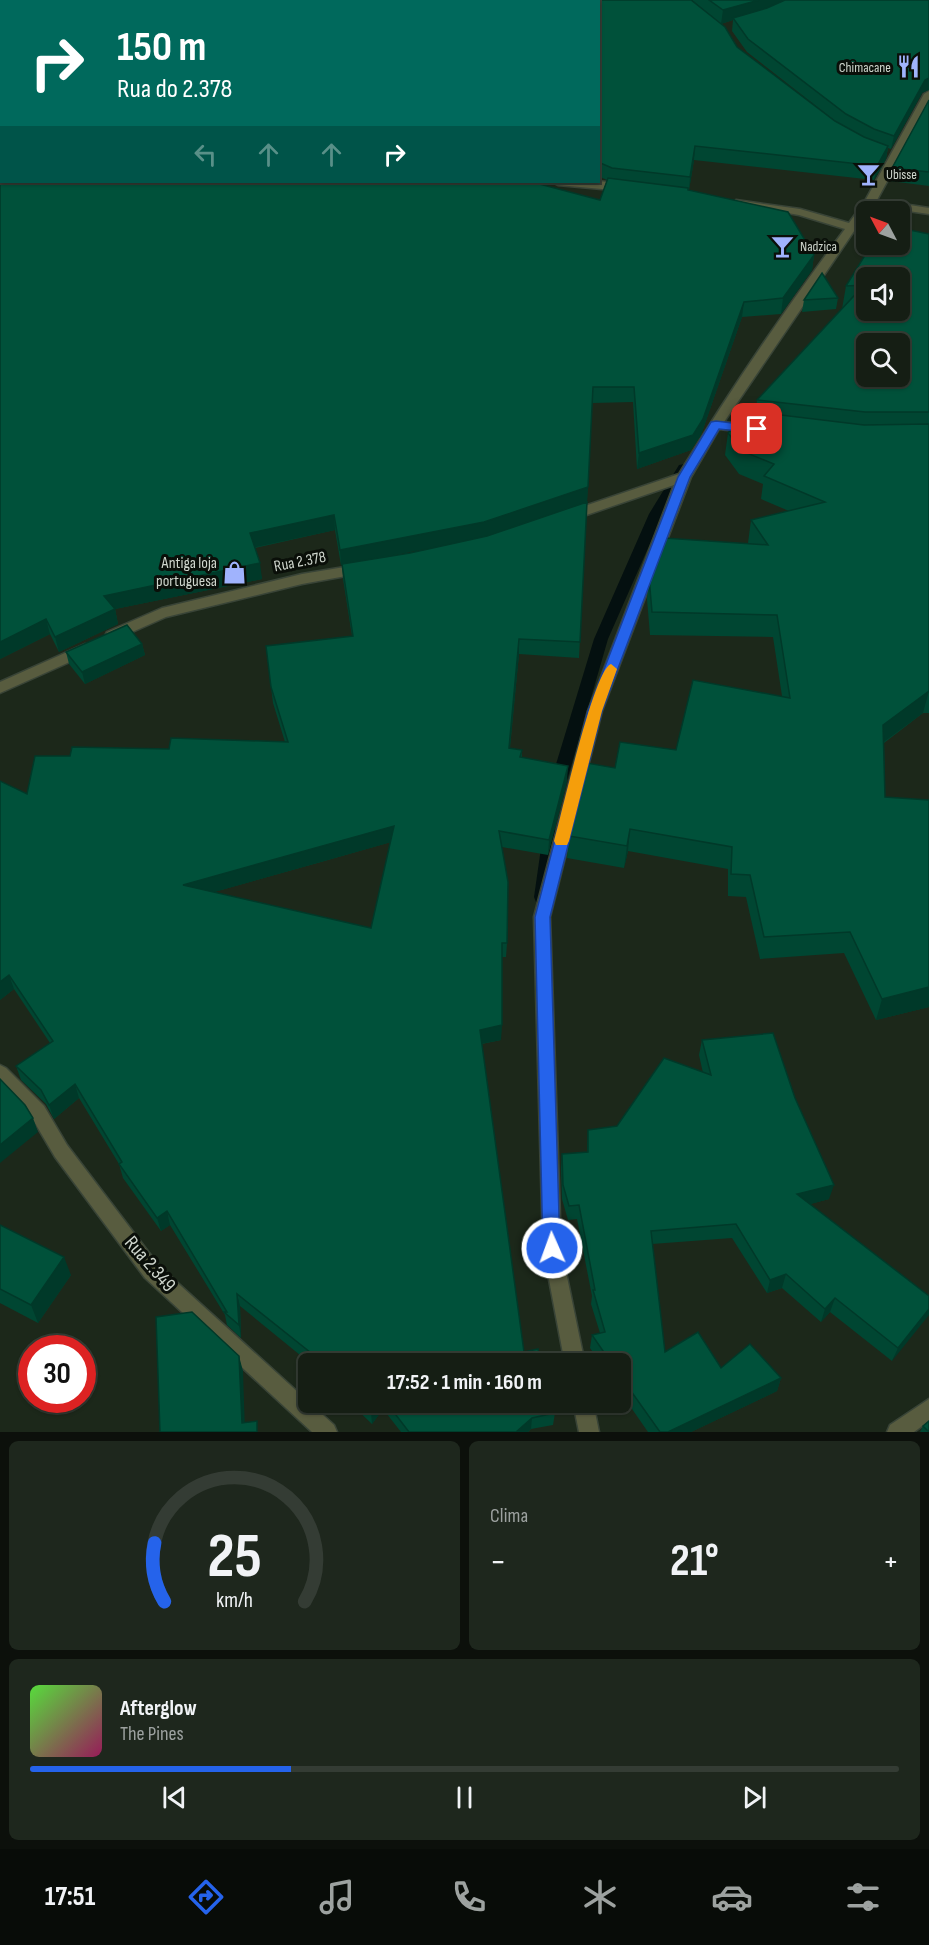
<!DOCTYPE html>
<html lang="pt">
<head>
<meta charset="utf-8">
<style>
  :root { --surface:#151e14; --page:#1e271d; --text:#f1f3f6; --muted:#9da2a0; --line:#343c34; --accent:#2563eb }
  body { margin:0; font-family:"Sofia Sans Condensed",sans-serif; background:var(--page); color:var(--text); height:100vh; display:flex; flex-direction:column; font-size:22px; white-space:nowrap }
  * { box-sizing:border-box; margin:0 }
  p { font-size:20px; color:var(--muted) }
  .icon { flex:none; width:33px; height:33px; fill:none; stroke:currentColor; stroke-width:2; stroke-linecap:round; stroke-linejoin:round }
  .map { position:relative; height:1432px; overflow:hidden }
  .drawer { display:flex; flex-direction:column; gap:9px; padding:9px; background:#0c100b; flex:1 }
  .drawer>* { flex:none }
  .banner { position:absolute; left:0px; top:0px; width:600px; height:183px; box-shadow:0 2px 4px #0004,0 0 0 2px var(--line); background:#00695c; color:#fff; overflow:hidden }
  .needle { width:39px; rotate:311deg }
  .tools { position:absolute; left:856px; top:201px; display:grid; gap:12px }
  .tools a { display:grid; place-items:center; width:54px; height:54px; border-radius:9px; background:var(--surface); box-shadow:0 2px 4px #0004,0 0 0 2px var(--line); font-size:30px }
  .speed { position:absolute; left:18px; top:1335px; display:flex; gap:12px; font-size:30px; font-weight:700; text-align:center }
  .speed>* { display:grid; place-content:center; width:78px; height:78px; border-radius:50%; background:var(--surface); box-shadow:0 2px 4px #0004,0 0 0 2px var(--line); line-height:1 }
  .speed .limit { border:9px solid #d22; background:#fff; color:#111 }
  .pin { position:absolute; display:grid; place-items:center; width:51px; height:51px; color:#fff; margin:-26px; border-radius:12px; box-shadow:0 3px 9px #0006 }
  .me { position:absolute; width:66px; margin:-33px; rotate:358deg; stroke-linejoin:round; filter:drop-shadow(0 0 4px #0008) }
  .turn { display:flex; align-items:center; gap:21px; height:126px; padding:0 18px; font-size:27px }
  .turn .icon { width:78px; height:78px; stroke-width:2.5 }
  .turn b { display:block; font-size:42px; line-height:51px }
  .lanes { display:flex; align-items:center; height:57px; padding:0 18px; background:#0003; justify-content:center; gap:30px; direction:ltr }
  .lanes .off { opacity:.35 }
  .big { font-size:45px; font-weight:700; line-height:1.1 }
  .drawer .widget { flex:1; display:flex; flex-direction:column; justify-content:center; gap:9px; min-width:0; padding:0 21px; border-radius:9px; background:var(--page) }
  .drawer .dial { align-items:center; gap:0 }
  .dial svg { height:156px; overflow:visible; fill:none; stroke:var(--line); stroke-width:7; stroke-linecap:round; text-anchor:middle }
  .dial text { fill:var(--text); stroke:none }
  .song { display:flex; align-items:center; gap:18px }
  .cover { width:72px; height:72px; border-radius:9px; background:linear-gradient(135deg,hsl(110 70% 55%),hsl(330 70% 35%)) }
  .played { height:6px; border-radius:3px; background:linear-gradient(90deg,var(--accent) 30%,var(--line) 30%) }
  .keys { display:flex; justify-content:space-around; direction:ltr }
  .heat { display:flex; justify-content:space-between; align-items:center; font-size:33px; direction:ltr }
  .drawer .tiles { flex:1; display:grid; gap:9px; grid-template-columns:1fr 1fr }
  .widget:last-child { grid-column:span 2 }
  .trip { position:absolute; left:298px; top:1353px; width:333px; height:60px; border-radius:9px; background:var(--surface); box-shadow:0 2px 4px #0004,0 0 0 2px var(--line); font-weight:700; line-height:60px; text-align:center }
  .tab-bar { display:flex; height:96px; justify-content:space-around; align-items:center; background:#080c08; color:var(--muted) }
  .tab-bar .icon { width:42px; height:42px }
  .tab-bar .selected { color:var(--accent) }
  .tab-bar b { font-size:27px; color:var(--text) }
  .map>svg:first-child { display:block }
</style>
</head>
<body>
<div class="map">
<svg width="929" height="1432" viewBox="0 0 929 1432">
  <rect width="100%" height="100%" fill="#1c281a"/>
  <path fill="#564414" d="M 145,0 L 450,0 L 452,1 L 146,2 Z"/>
  <g fill="none" stroke-linecap="round" stroke-linejoin="round">
    <g fill="#041010" fill-rule="evenodd">
      <path d="M 684,464 L 691,468 L 663,514 L 608,639 L 566,784 L 563,788 L 553,788 L 550,784 L 594,639 L 649,514 L 679,465 Z"/>
      <path d="M 551,828 L 557,830 L 559,834 L 550,897 L 548,902 L 542,904 L 536,902 L 534,897 L 543,834 L 545,830 Z"/>
    </g>
    <defs>
      <g id="street">
        <rect x="46" y="0" width="10" height="2"/>
        <path d="M 470,0 L 480,0 L 481,2 L 471,2 Z"/>
        <path d="M 929,91 L 929,104 L 877,200 L 929,208 L 929,214 L 873,206 L 867,212 L 724,422 L 754,425 L 760,429 L 754,433 L 719,429 L 691,477 L 602,711 L 550,917 L 561,1248 L 585,1364 L 565,1364 L 543,1248 L 534,917 L 588,711 L 674,485 L 569,521 L 562,516 L 564,513 L 679,474 C 730,390 786,308 845,229 L 799,215 L 736,204 L 736,200 L 800,209 L 849,223 L 865,201 L 924,94 Z"/>
        <path d="M 552,182 C 568,180 618,179 630,188 L 624,191 L 558,185 Z"/>
        <path d="M 363,564 L 368,566 L 370,569 L 368,572 L 302,584 L 166,617 L 112,641 L 105,636 L 107,632 L 162,608 L 302,574 Z"/>
        <path d="M 85,644 L 92,649 L 90,653 L 0,693 L 0,682 Z"/>
        <path d="M 0,1065 L 6,1068 L 44,1106 L 67,1145 L 159,1266 L 334,1425 L 337,1432 L 312,1432 L 145,1278 L 55,1157 L 32,1118 L 0,1085 Z"/>
        <path d="M 929,1399 L 929,1421 L 914,1432 L 887,1432 L 890,1425 Z"/>
        <path d="M 573,1402 L 593,1402 L 599,1432 L 579,1432 Z"/>
      </g>
    </defs>
    <use href="#street" stroke="#394437" stroke-width="3"/>
    <use href="#street" fill="#585c3f" fill-rule="evenodd"/>
  </g>
  <g fill="#004632" fill-rule="evenodd">
    <path d="M 522,0 L 691,0 L 737,47 L 838,123 L 747,52 L 732,31 L 733,20 L 721,24 L 692,0 L 929,0 L 922,93 L 891,149 L 888,148 L 886,159 L 874,180 L 694,160 L 689,190 L 814,255 L 812,270 L 781,314 L 742,317 L 701,435 L 691,450 L 637,469 L 633,402 L 592,403 L 579,658 L 519,654 L 510,748 L 522,750 L 522,758 L 567,781 L 548,855 L 502,847 L 507,943 L 506,957 L 502,957 L 501,1040 L 482,1044 L 524,1352 L 541,1364 L 311,1364 L 240,1306 L 241,1338 L 227,1325 L 225,1315 L 170,1225 L 161,1231 L 123,1178 L 119,1164 L 79,1098 L 54,1119 L 46,1104 L 21,1080 L 16,1066 L 50,1043 L 14,989 L 0,1000 L 27,794 L 70,756 L 285,742 L 273,703 L 266,646 L 352,636 L 343,579 L 342,565 L 341,565 L 335,530 L 255,548 L 262,579 L 115,609 L 118,624 L 59,652 L 50,634 L 0,659 L 0,39 L 2,182 L 600,200 L 607,180 L 598,176 L 598,2 L 525,2 ZM 434,547 L 410,553 L 384,557 ZM 391,842 L 371,928 L 214,892 L 321,862 Z"/>
    <path d="M 929,100 L 929,186 L 890,181 L 892,168 Z"/>
    <path d="M 929,234 L 929,713 L 923,713 L 884,743 L 885,797 L 929,800 L 929,1007 L 876,1020 L 844,953 L 760,959 L 746,897 L 728,896 L 728,869 L 628,851 L 624,868 L 567,858 L 569,836 L 615,768 L 676,750 L 782,696 L 773,637 L 650,635 L 647,599 L 649,577 L 748,543 L 751,520 L 789,511 L 761,499 L 763,484 L 739,474 L 725,455 L 728,433 L 756,412 L 757,400 L 842,309 L 846,286 Z"/>
    <path d="M 838,298 L 836,309 L 802,312 L 804,300 Z"/>
    <path d="M 142,644 L 145,655 L 85,684 L 69,664 L 66,652 Z"/>
    <path d="M 702,1040 L 795,1098 L 829,1199 L 810,1204 L 929,1296 L 892,1361 L 830,1312 L 821,1322 L 782,1288 L 767,1293 L 732,1238 L 652,1244 L 665,1352 L 721,1368 L 781,1378 L 777,1391 L 691,1432 L 648,1432 L 621,1393 L 621,1364 L 601,1364 L 590,1348 L 592,1335 L 600,1333 L 591,1304 L 592,1296 L 577,1219 L 568,1220 L 562,1199 L 561,1168 L 562,1154 L 587,1153 L 588,1130 L 617,1126 L 703,1073 L 699,1055 Z"/>
    <path d="M 0,1225 L 71,1275 L 38,1323 L 0,1303 Z"/>
    <path d="M 349,1402 L 552,1402 L 555,1413 L 553,1425 L 531,1429 L 528,1432 L 401,1432 L 383,1409 L 372,1424 Z"/>
    <path d="M 923,1426 L 929,1432 L 920,1432 Z"/>
  </g>
  <g fill="#003929">
    <path d="M 759,0 L 789,0 L 734,20 L 733,18 L 733,20 L 721,24 L 723,10 Z"/>
    <path d="M 2,43 L 2,59 L 0,60 L 0,44 Z"/>
    <path d="M 929,78 L 929,90 L 922,93 L 891,149 L 894,136 L 925,80 Z"/>
    <path d="M 695,146 L 694,160 L 689,190 L 690,177 Z"/>
    <path d="M 888,146 L 886,159 L 874,180 L 877,166 Z"/>
    <path d="M 814,255 L 812,270 L 781,314 L 783,298 Z"/>
    <path d="M 744,302 L 742,317 L 701,435 L 691,450 L 637,469 L 639,453 Z"/>
    <path d="M 588,487 L 587,503 L 483,538 L 341,565 L 340,550 Z"/>
    <path d="M 334,515 L 335,530 L 252,548 L 250,533 Z"/>
    <path d="M 260,563 L 262,579 L 115,609 L 118,624 L 59,652 L 55,637 L 104,596 Z"/>
    <path d="M 46,619 L 50,634 L 0,659 L 0,642 Z"/>
    <path d="M 519,639 L 519,654 L 508,763 L 509,748 Z"/>
    <path d="M 142,644 L 145,655 L 85,684 L 82,672 Z"/>
    <path d="M 929,691 L 923,713 L 877,747 L 883,725 Z"/>
    <path d="M 568,766 L 567,781 L 548,855 L 549,840 Z"/>
    <path d="M 394,826 L 395,841 L 186,900 L 183,885 Z"/>
    <path d="M 630,829 L 628,851 L 624,868 L 627,846 Z"/>
    <path d="M 9,975 L 14,989 L 0,1000 L 0,982 Z"/>
    <path d="M 929,987 L 929,1007 L 876,1020 L 882,999 Z"/>
    <path d="M 502,1025 L 501,1040 L 480,1044 L 480,1030 Z"/>
    <path d="M 75,1084 L 79,1098 L 54,1119 L 49,1105 Z"/>
    <path d="M 33,1118 L 38,1132 L 0,1163 L 0,1145 Z"/>
    <path d="M 834,1185 L 829,1199 L 793,1209 L 797,1194 Z"/>
    <path d="M 167,1211 L 170,1225 L 161,1231 L 157,1218 Z"/>
    <path d="M 64,1257 L 71,1275 L 38,1323 L 31,1305 Z"/>
    <path d="M 786,1274 L 782,1288 L 767,1293 L 770,1280 Z"/>
    <path d="M 237,1294 L 240,1306 L 241,1338 L 239,1325 Z"/>
    <path d="M 835,1298 L 830,1312 L 821,1322 L 825,1309 Z"/>
    <path d="M 929,1309 L 929,1315 L 892,1361 L 898,1348 Z"/>
    <path d="M 239,1356 L 243,1371 L 245,1432 L 242,1423 Z"/>
    <path d="M 781,1378 L 777,1391 L 691,1432 L 668,1432 Z"/>
    <path d="M 378,1402 L 383,1402 L 383,1409 L 372,1424 L 371,1412 Z"/>
    <path d="M 532,1418 L 531,1429 L 528,1432 L 516,1432 Z"/>
  </g>
  <g fill="#00513a" stroke="#003929" stroke-width="1.5" fill-rule="evenodd">
    <path d="M 552,0 L 691,0 L 725,27 L 737,47 L 835,121 L 864,137 L 888,146 L 877,166 L 695,146 L 690,177 L 612,168 L 598,162 L 598,2 L 556,2 Z"/>
    <path d="M 709,0 L 759,0 L 723,10 Z"/>
    <path d="M 785,0 L 929,0 L 929,78 L 925,80 L 894,136 L 874,129 L 846,114 L 748,39 L 733,18 L 767,8 Z"/>
    <path d="M 0,54 L 2,55 L 2,182 L 532,182 L 600,200 L 608,178 L 688,188 L 688,190 L 788,212 L 814,255 L 783,298 L 744,302 L 703,419 L 693,435 L 639,453 L 634,387 L 593,387 L 588,487 L 484,522 L 340,550 L 334,515 L 250,533 L 260,563 L 104,596 L 115,609 L 55,637 L 46,619 L 0,642 Z"/>
    <path d="M 929,100 L 929,172 L 892,168 Z"/>
    <path d="M 900,228 L 929,234 L 929,412 L 865,412 L 757,400 L 864,285 L 846,286 L 872,244 L 900,244 ZM 867,278 L 900,278 L 900,310 L 867,310 ZM 867,344 L 900,344 L 900,376 L 867,376 Z"/>
    <path d="M 822,273 L 838,298 L 804,300 Z"/>
    <path d="M 747,411 L 864,425 L 929,424 L 929,691 L 883,725 L 885,797 L 929,800 L 929,987 L 882,999 L 850,932 L 764,937 L 750,875 L 731,874 L 732,847 L 630,829 L 627,846 L 569,836 L 587,763 L 615,768 L 620,742 L 676,750 L 693,680 L 790,698 L 777,615 L 652,612 L 649,577 L 664,538 L 768,545 L 751,520 L 825,502 L 764,476 L 774,464 L 742,451 L 728,433 Z"/>
    <path d="M 587,502 L 580,642 L 519,639 L 509,748 L 522,750 L 520,757 L 568,766 L 549,840 L 499,831 L 508,882 L 507,943 L 502,943 L 502,1025 L 480,1030 L 524,1352 L 538,1349 L 541,1364 L 325,1364 L 237,1294 L 239,1325 L 224,1312 L 227,1312 L 167,1211 L 157,1218 L 119,1164 L 122,1162 L 75,1084 L 49,1105 L 41,1090 L 16,1066 L 53,1041 L 9,975 L 0,982 L 0,781 L 27,794 L 35,756 L 70,756 L 72,747 L 169,749 L 171,738 L 288,742 L 271,687 L 266,646 L 353,636 L 342,564 L 410,553 L 487,536 ZM 394,826 L 371,928 L 183,885 Z"/>
    <path d="M 127,625 L 142,644 L 82,672 L 66,652 Z"/>
    <path d="M 773,1033 L 795,1098 L 834,1185 L 797,1194 L 929,1296 L 929,1309 L 898,1348 L 835,1298 L 825,1309 L 786,1274 L 770,1280 L 736,1224 L 651,1231 L 665,1352 L 698,1332 L 721,1368 L 750,1344 L 781,1378 L 668,1432 L 660,1432 L 621,1377 L 621,1364 L 612,1364 L 592,1335 L 605,1332 L 593,1290 L 595,1290 L 579,1205 L 569,1206 L 563,1185 L 562,1154 L 588,1152 L 588,1130 L 617,1126 L 664,1058 L 711,1075 L 702,1040 Z"/>
    <path d="M 0,1079 L 25,1105 L 33,1118 L 0,1145 Z"/>
    <path d="M 0,1225 L 64,1257 L 31,1305 L 0,1289 Z"/>
    <path d="M 192,1312 L 239,1356 L 242,1423 L 257,1421 L 257,1432 L 160,1432 L 156,1317 Z"/>
    <path d="M 360,1402 L 378,1402 L 371,1412 Z"/>
    <path d="M 386,1402 L 552,1402 L 555,1413 L 532,1418 L 516,1432 L 409,1432 Z"/>
    <path d="M 929,1421 L 929,1432 L 923,1426 Z"/>
  </g>
  <path fill="#2563eb" stroke="#184099" stroke-width="1.5" d="M 716,421 L 757,426 L 762,429 L 757,433 L 719,429 L 690,477 L 602,711 L 550,917 L 560,1248 L 558,1254 L 552,1256 L 546,1254 L 543,1248 L 535,917 L 588,711 L 678,477 L 711,422 Z"/>
  <path fill="#f59e0b" d="M 611,664 L 617,669 L 602,711 L 569,841 L 567,845 L 556,845 L 554,841 C 561,817 594,669 611,664 Z"/>
  <defs>
    <symbol id="restaurant-bare" viewBox="-9 -9 18 18"><path d="M-5-6h1v4h1v-4h1v4h1v-4h1v5L-1.5 .5V6h-2V.5L-5-1ZM5-6V6H3V1.5H1.5Q1.5-4 5-6Z" fill="#a0b3fd" stroke="#0a0f09" stroke-width="2.5" paint-order="stroke"/></symbol>
    <symbol id="bar-bare" viewBox="-9 -9 18 18"><path d="M-6-5H6L.8 .8V4.5H3.5V6h-7V4.5H-.8V.8Z" fill="#a0b3fd" stroke="#0a0f09" stroke-width="2.5" paint-order="stroke"/></symbol>
    <symbol id="shop-bare" viewBox="-9 -9 18 18"><path d="M-5-2.5h2.3a2.7 3.5 0 0 1 5.4 0H5L5.5 6h-11ZM-1.5-2.5h3a1.5 2.3 0 0 0-3 0Z" fill="#a0b3fd" stroke="#0a0f09" stroke-width="2.5" paint-order="stroke"/></symbol>
  </defs>
  <g fill-rule="evenodd">
    <use href="#restaurant-bare" x="892" y="50" width="33" height="33"/>
    <use href="#bar-bare" x="852" y="158" width="33" height="33"/>
    <use href="#bar-bare" x="766" y="230" width="33" height="33"/>
    <use href="#shop-bare" x="218" y="556" width="33" height="33"/>
  </g>
  <g text-anchor="middle" dominant-baseline="central" stroke-width="6" stroke-linejoin="round" paint-order="stroke">
    <g font-size="14" fill="#cfd6cd" stroke="#0a0f09" text-anchor="start">
      <text x="891" y="67" text-anchor="end">Chimacane</text>
      <text x="886" y="174">Ubisse</text>
      <text x="800" y="246">Nadzica</text>
    </g>
    <g font-size="16" fill="#cfd6cd" stroke="#0a0f09">
      <text transform="translate(300 562) rotate(-11)">Rua 2.378</text>
    </g>
    <g font-size="16" fill="#cfd6cd" stroke="#0a0f09" text-anchor="end">
      <text x="217" y="563">Antiga loja<tspan x="217" dy="18">portuguesa</tspan></text>
    </g>
    <g font-size="20" fill="#cfd6cd" stroke="#0a0f09">
      <text transform="translate(150 1264) rotate(49)">Rua 2.349</text>
    </g>
  </g>
</svg>
<div class="tools">
<a><svg class="needle" viewBox="-14 -14 28 28"><path d="M0-13l5 13h-10z" fill="#e53935"/><path d="M0 13l5-13h-10z" fill="#9da2a0"/></svg></a>
<a><svg class="icon" aria-label="sound" viewBox="0 0 24 24"><path d="M4 9h4l5-4v14l-5-4H4zM17 9q2 3 0 6"/></svg></a>
<a><svg class="icon" aria-label="search" viewBox="0 0 24 24"><circle cx="10" cy="10" r="6"/><path d="M15 15l6 6"/></svg></a>
</div>
<div class="speed"><div class="limit">30</div></div>
<div class="pin" style="left:757px;top:429px;background:#d93025"><svg class="icon" aria-label="arrive" viewBox="0 0 24 24"><path d="M6 21V4h12l-3 4 3 4H6"/></svg></div>
<svg class="me" style="left:552px;top:1248px" viewBox="-20 -20 40 40"><circle r="17" fill="#2563eb" stroke="#fff" stroke-width="3"/><path d="M0-11L8 9 0 5-8 9z" fill="#fff"/></svg>
<div class="trip">17:52 · 1 min · 160 m</div>
<div class="banner">
<div class="turn"><svg class="icon" aria-label="right" viewBox="0 0 24 24"><path d="M7 20v-9h11M14 6l5 5-5 5"/></svg><div><b>150 m</b>Rua do 2.378</div></div>
<div class="lanes"><svg class="icon off" aria-label="left" viewBox="0 0 24 24"><path d="M17 20v-9H6M10 6l-5 5 5 5"/></svg><svg class="icon off" aria-label="ahead" viewBox="0 0 24 24"><path d="M12 20V5M6 11l6-6 6 6"/></svg><svg class="icon off" aria-label="ahead" viewBox="0 0 24 24"><path d="M12 20V5M6 11l6-6 6 6"/></svg><svg class="icon" aria-label="right" viewBox="0 0 24 24"><path d="M7 20v-9h11M14 6l5 5-5 5"/></svg></div>
</div>
</div>
<section class="drawer">
<div class="tiles">
<div class="widget dial"><svg viewBox="0 0 100 80">
<path d="M14 69A42 42 0 1 1 86 69"/>
<path d="M14 69A42 42 0 0 1 9 39" stroke="#2563eb"/>
<text x="50" y="56" font-size="32" font-weight="700">25</text>
<text x="50" y="72" font-size="11">km/h</text>
</svg></div>
<div class="widget"><p>Clima</p>
<div class="heat"><a>−</a><b class="big">21°</b><a>+</a></div>
</div>
<div class="widget">
<div class="song"><i class="cover"></i><div><b>Afterglow</b><p>The Pines</p></div></div>
<div class="played"></div>
<div class="keys"><svg class="icon" aria-label="previous" viewBox="0 0 24 24"><path d="M18 5L8 12l10 7zM5 5v14"/></svg><svg class="icon" aria-label="pause" viewBox="0 0 24 24"><path d="M8 5v14M16 5v14"/></svg><svg class="icon" aria-label="next" viewBox="0 0 24 24"><path d="M6 5l10 7-10 7zM19 5v14"/></svg></div>
</div>
</div>
</section>
<nav class="tab-bar">
<b>17:51</b>
<svg class="icon selected" aria-label="directions" viewBox="0 0 24 24"><path d="M12 3l9 9-9 9-9-9zM9 14v-3h6M13 9l2 2-2 2"/></svg>
<svg class="icon" aria-label="music" viewBox="0 0 24 24"><path d="M9 18V5l10-2v13"/><circle cx="6" cy="18" r="3"/><circle cx="16" cy="16" r="3"/></svg>
<svg class="icon" aria-label="phone" viewBox="0 0 24 24"><path d="M5 4h4l2 5-3 2q2 4 5 5l2-3 5 2v4C11 20 4 13 5 4z"/></svg>
<svg class="icon" aria-label="climate" viewBox="0 0 24 24"><path d="M12 3v18M4 7l16 10M4 17L20 7"/></svg>
<svg class="icon" aria-label="car" viewBox="0 0 24 24"><path d="M5 17H2v-5l4-1 3-4h7l3 4 3 1v5h-3M9 17h6M6 11h13"/><circle cx="7" cy="17" r="2"/><circle cx="17" cy="17" r="2"/></svg>
<svg class="icon" aria-label="filters" viewBox="0 0 24 24"><path d="M4 7h16M4 17h16"/><circle cx="9" cy="7" r="2"/><circle cx="15" cy="17" r="2"/></svg>
</nav>
</body>
</html>
